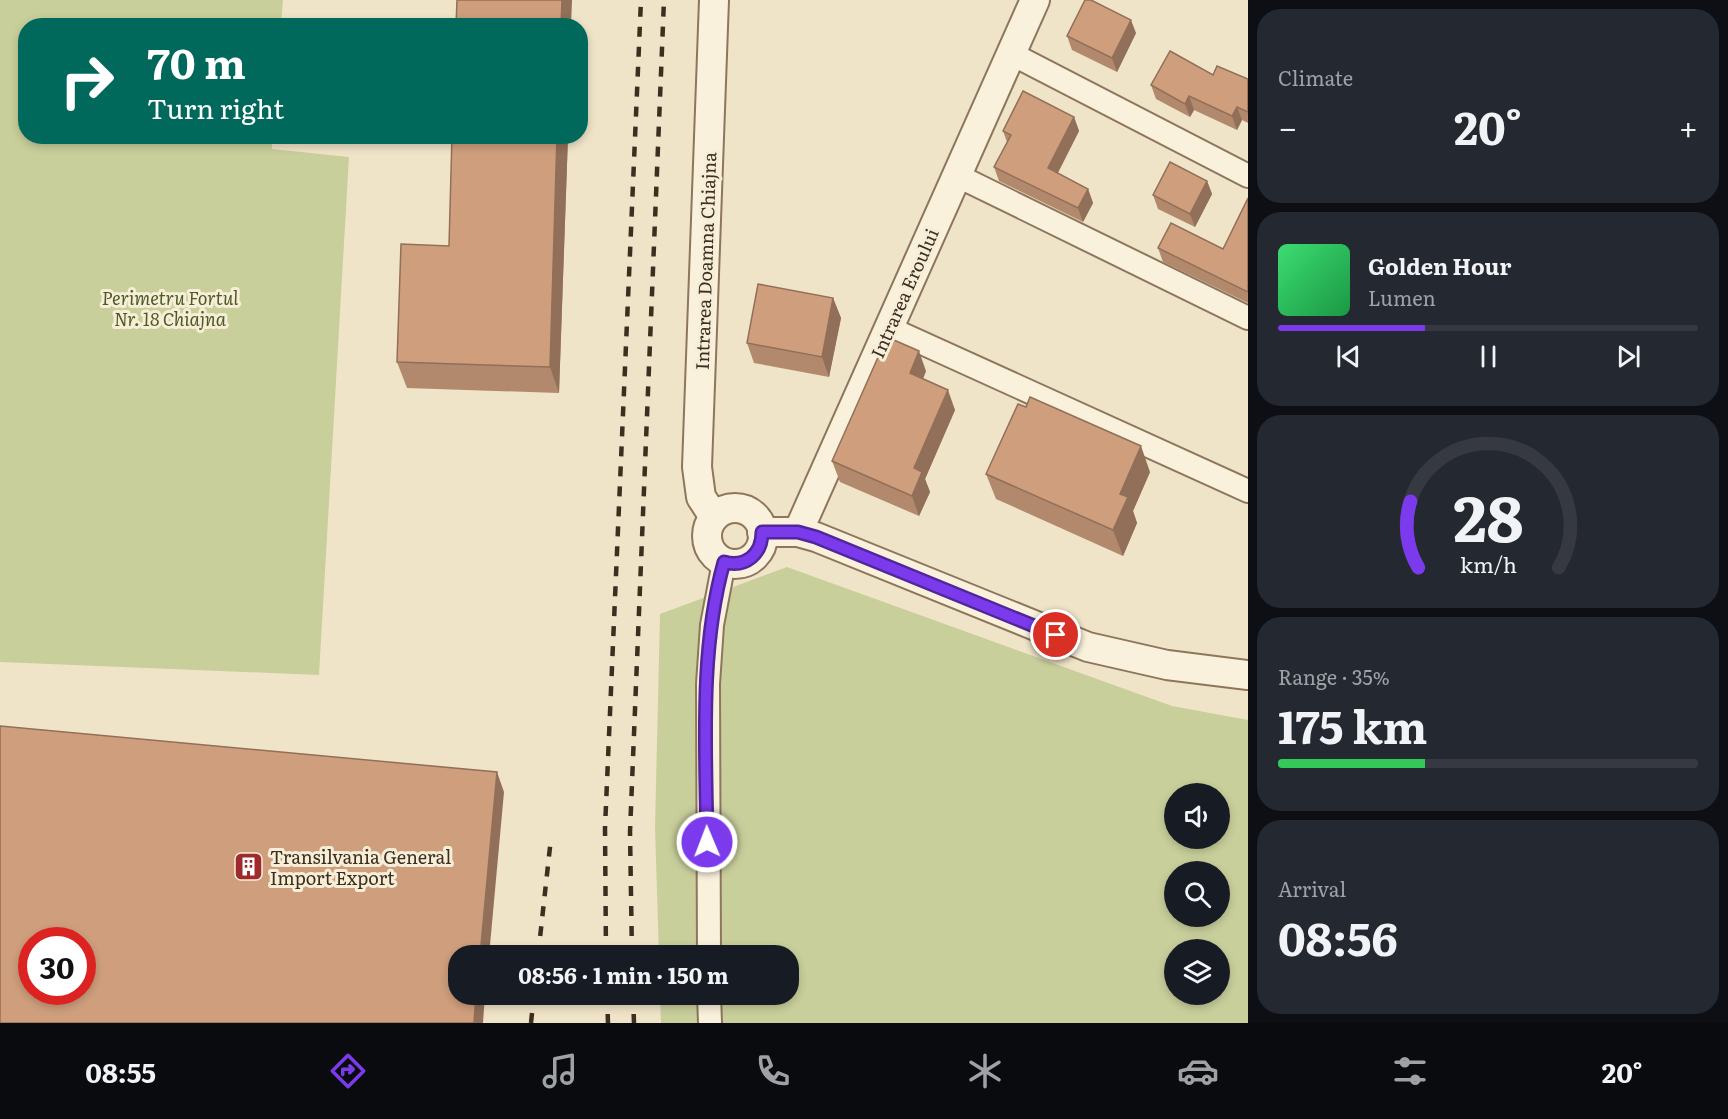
<!DOCTYPE html>
<html lang="en">
<head>
<meta charset="utf-8">
<style>
  :root { --surface:#171b24; --page:#242831; --text:#f1f3f6; --muted:#9ea1a6; --line:#363941; --accent:#7c3aed }
  body { margin:0; font-family:Literata,serif; background:var(--page); color:var(--text); height:100vh; display:flex; flex-direction:column; font-size:22px; white-space:nowrap }
  * { box-sizing:border-box; margin:0 }
  p { font-size:20px; color:var(--muted) }
  .icon { flex:none; width:33px; height:33px; fill:none; stroke:currentColor; stroke-width:2; stroke-linecap:round; stroke-linejoin:round }
  .map { position:relative; flex:1; overflow:hidden }
  .panel { display:flex; flex-direction:column; gap:9px; padding:9px; background:#0d0f14; width:480px }
  .panel>* { flex:none }
  .top-card { position:absolute; left:18px; top:18px; width:570px; height:126px; border-radius:24px; box-shadow:0 3px 9px #0003; background:#00695c; color:#fff; overflow:hidden }
  .tools { position:absolute; left:1164px; top:783px; display:grid; gap:12px }
  .tools a { display:grid; place-items:center; width:66px; height:66px; border-radius:50%; background:var(--surface); box-shadow:0 3px 9px #0003; font-size:30px }
  .speed { position:absolute; left:18px; top:927px; display:flex; gap:12px; font-size:30px; font-weight:700; text-align:center }
  .speed>* { display:grid; place-content:center; width:78px; height:78px; border-radius:50%; background:var(--surface); box-shadow:0 3px 9px #0003; line-height:1 }
  .speed .limit { border:9px solid #d22; background:#fff; color:#111 }
  .pin { position:absolute; display:grid; place-items:center; width:51px; height:51px; color:#fff; margin:-26px; border:3px solid #fff; border-radius:50%; box-shadow:0 2px 6px #0007 }
  .me { position:absolute; width:66px; margin:-33px; rotate:359deg; stroke-linejoin:round; filter:drop-shadow(0 0 4px #0008) }
  .turn { display:flex; align-items:center; gap:21px; height:126px; padding:0 30px; font-size:27px }
  .turn .icon { width:78px; height:78px; stroke-width:2.5 }
  .turn b { display:block; font-size:42px; line-height:51px }
  .big { font-size:45px; font-weight:700; line-height:1.1 }
  .panel .widget { flex:1; display:flex; flex-direction:column; justify-content:center; gap:9px; min-width:0; padding:0 21px; border-radius:24px; background:var(--page) }
  .panel .dial { align-items:center; gap:0 }
  .dial svg { height:156px; overflow:visible; fill:none; stroke:var(--line); stroke-width:7; stroke-linecap:round; text-anchor:middle }
  .dial text { fill:var(--text); stroke:none }
  .song { display:flex; align-items:center; gap:18px }
  .cover { width:72px; height:72px; border-radius:9px; background:linear-gradient(135deg,hsl(140 70% 55%),hsl(140 70% 35%)) }
  .played { height:6px; border-radius:3px; background:linear-gradient(90deg,var(--accent) 35%,var(--line) 35%) }
  .keys { display:flex; justify-content:space-around; direction:ltr }
  .heat { display:flex; justify-content:space-between; align-items:center; font-size:33px; direction:ltr }
  .charge { height:9px; border-radius:4px; background:linear-gradient(90deg,#34c759 35%,var(--line) 0) }
  .trip { position:absolute; left:448px; top:945px; width:351px; height:60px; border-radius:24px; background:var(--surface); box-shadow:0 3px 9px #0003; font-weight:700; line-height:60px; text-align:center }
  .tab-bar { display:flex; height:96px; justify-content:space-around; align-items:center; background:#090b0e; color:var(--muted) }
  .tab-bar .icon { width:42px; height:42px }
  .tab-bar .selected { color:var(--accent) }
  .tab-bar b { font-size:27px; color:var(--text) }
  main { display:flex; flex:1; min-height:0 }
  .map>svg:first-child { display:block }
</style>
</head>
<body>
<main>
<div class="map">
<svg width="1248" height="1023" viewBox="0 0 1248 1023">
  <rect width="100%" height="100%" fill="#f0e4c8"/>
  <g fill="#c9cf9b" fill-rule="evenodd">
    <path d="M 0,0 L 283,0 L 281,25 L 26,26 L 26,136 L 272,137 L 272,149 L 349,157 L 319,675 L 0,662 Z"/>
    <path d="M 787,567 L 1172,706 L 1248,720 L 1248,1023 L 661,1023 L 660,995 L 789,994 L 789,956 L 659,956 L 655,828 L 660,614 ZM 1174,794 L 1220,794 L 1220,838 L 1174,838 ZM 1174,872 L 1220,872 L 1220,916 L 1174,916 ZM 1174,950 L 1220,950 L 1220,994 L 1174,994 Z"/>
  </g>
  <g fill="none" stroke-linecap="round" stroke-linejoin="round">
    <defs>
      <g id="minor">
        <path d="M 1010,53 L 1248,176"/>
        <path d="M 956,175 L 1248,318"/>
        <path d="M 889,328 L 1248,491"/>
        <path d="M 709,956 L 708,684 L 712,625 L 724,562"/>
        <path d="M 709,994 L 710,1023"/>
      </g>
      <g id="tertiary">
        <path d="M 714,0 L 697,467 L 701,497 L 714,517"/>
        <circle cx="735" cy="536" r="28"/>
        <path d="M 762,532 L 798,532 L 816,537 L 1088,647 L 1167,665 L 1248,675"/>
        <path d="M 798,532 L 1035,0"/>
      </g>
    </defs>
    <use href="#minor" stroke="#8d765c" stroke-width="26"/>
    <use href="#tertiary" stroke="#8d765c" stroke-width="32"/>
    <use href="#minor" stroke="#faf1dc" stroke-width="22"/>
    <use href="#tertiary" stroke="#faf1dc" stroke-width="28"/>
    <g stroke="#3d2e20" stroke-width="4.5" stroke-dasharray="10 10" stroke-linecap="butt">
      <path d="M 538,956 L 551,838"/>
      <path d="M 606,956 L 605,828 L 641,0"/>
      <path d="M 632,956 L 630,832 L 664,0"/>
      <path d="M 607,994 L 608,1023"/>
      <path d="M 633,994 L 634,1023"/>
      <path d="M 531,1023 L 534,994"/>
    </g>
  </g>
  <g fill="#b2896c">
    <path d="M 1136,33 L 1117,72 L 1072,50 L 1067,36 Z"/>
    <path d="M 1213,75 L 1248,79 L 1248,123 L 1242,120 L 1237,130 L 1194,110 L 1190,117 L 1156,99 L 1151,85 Z"/>
    <path d="M 1074,117 L 1079,131 L 1058,173 L 1088,189 L 1093,203 L 1083,222 L 999,181 L 994,167 L 1007,142 L 1003,131 Z"/>
    <path d="M 452,136 L 568,136 L 559,393 L 407,388 L 397,362 L 449,246 Z"/>
    <path d="M 1207,181 L 1212,194 L 1195,227 L 1158,209 L 1153,195 Z"/>
    <path d="M 1248,198 L 1248,303 L 1163,262 L 1158,248 L 1223,249 Z"/>
    <path d="M 833,298 L 841,318 L 829,377 L 754,363 L 747,343 Z"/>
    <path d="M 926,371 L 923,379 L 955,410 L 925,479 L 930,492 L 919,516 L 840,482 L 832,461 Z"/>
    <path d="M 1150,472 L 1133,511 L 1137,523 L 1123,556 L 996,499 L 986,474 Z"/>
  </g>
  <g fill="#916f58">
    <path d="M 562,0 L 572,0 L 571,26 L 561,26 Z"/>
    <path d="M 1131,20 L 1136,33 L 1117,72 L 1112,58 Z"/>
    <path d="M 1189,96 L 1194,110 L 1190,117 L 1185,104 Z"/>
    <path d="M 1237,107 L 1242,120 L 1237,130 L 1232,116 Z"/>
    <path d="M 1074,117 L 1079,131 L 1053,182 L 1048,168 Z"/>
    <path d="M 557,136 L 568,136 L 559,393 L 550,367 Z"/>
    <path d="M 1207,181 L 1212,194 L 1195,227 L 1190,214 Z"/>
    <path d="M 1088,189 L 1093,203 L 1083,222 L 1078,208 Z"/>
    <path d="M 833,298 L 841,318 L 829,377 L 822,357 Z"/>
    <path d="M 919,351 L 926,371 L 917,393 L 910,373 Z"/>
    <path d="M 948,390 L 955,410 L 925,479 L 930,492 L 919,516 L 912,496 L 914,468 Z"/>
    <path d="M 1141,446 L 1150,472 L 1133,511 L 1137,523 L 1123,556 L 1113,530 L 1120,494 Z"/>
    <path d="M 497,772 L 504,792 L 489,956 L 480,956 Z"/>
    <path d="M 476,994 L 485,994 L 483,1023 L 474,1023 Z"/>
  </g>
  <g fill="#cf9f7d" stroke="#916f58" stroke-width="1.5" fill-rule="evenodd">
    <path d="M 457,0 L 562,0 L 561,26 L 456,26 Z"/>
    <path d="M 1085,0 L 1091,0 L 1131,20 L 1112,58 L 1067,36 Z"/>
    <path d="M 1170,51 L 1213,75 L 1217,66 L 1248,79 L 1248,112 L 1237,107 L 1232,116 L 1189,96 L 1185,104 L 1151,85 Z"/>
    <path d="M 1023,91 L 1074,117 L 1048,168 L 1088,189 L 1078,208 L 994,167 L 1011,135 L 1003,131 Z"/>
    <path d="M 452,136 L 557,136 L 550,367 L 397,362 L 401,244 L 449,246 Z"/>
    <path d="M 1170,162 L 1207,181 L 1190,214 L 1153,195 Z"/>
    <path d="M 1248,198 L 1248,292 L 1158,248 L 1171,223 L 1223,249 Z"/>
    <path d="M 758,284 L 833,298 L 822,357 L 747,343 Z"/>
    <path d="M 887,337 L 919,351 L 910,373 L 948,390 L 914,468 L 922,472 L 912,496 L 832,461 Z"/>
    <path d="M 1030,397 L 1141,446 L 1120,494 L 1128,497 L 1113,530 L 986,474 L 1018,404 L 1026,407 Z"/>
    <path d="M 0,726 L 497,772 L 480,956 L 459,956 L 459,994 L 476,994 L 474,1023 L 0,1023 ZM 32,940 L 82,940 L 82,992 L 32,992 Z"/>
  </g>
  <g fill="none" stroke-linecap="round" stroke-linejoin="round">
    <defs>
      <path id="route" d="M 707,842 C 706,750 699,651 724,562 C 746,568 762,554 762,532 L 798,532 L 816,537 L 1056,635"/>
    </defs>
    <use href="#route" stroke="#51269a" stroke-width="15"/>
    <use href="#route" stroke="#7c3aed" stroke-width="10"/>
  </g>
  <defs>
    <symbol id="building-square" viewBox="-11 -11 22 22"><rect x="-9" y="-9" width="18" height="18" rx="4" fill="#9e2a2b" stroke="#f7eed8"/><path d="M-4-6H4V6H1V3H-1V6H-4ZM-2.5-4.3h1.7v1.8h-1.7ZM.8-4.3h1.7v1.8H.8ZM-2.5-1h1.7V.8h-1.7ZM.8-1h1.7V.8H.8Z" fill="#fff"/></symbol>
  </defs>
  <g fill-rule="evenodd">
    <use href="#building-square" x="232" y="850" width="33" height="33"/>
  </g>
  <g text-anchor="middle" dominant-baseline="central" stroke-width="6" stroke-linejoin="round" paint-order="stroke">
    <g font-size="18" fill="#3d2e20" stroke="#f7eed8">
      <text transform="translate(705 261) rotate(-88)">Intrarea Doamna Chiajna</text>
      <text transform="translate(904 293) rotate(-66)">Intrarea Eroului</text>
    </g>
    <g font-size="18" font-style="italic" fill="#4d5a26" stroke="#f7eed8">
      <text x="170" y="297">Perimetru Fortul<tspan x="170" dy="21">Nr. 18 Chiajna</tspan></text>
    </g>
    <g font-size="18" fill="#3d2e20" stroke="#f7eed8" text-anchor="start">
      <text x="270" y="856">Transilvania General<tspan x="270" dy="21">Import Export</tspan></text>
    </g>
  </g>
</svg>
<div class="tools">
<a><svg class="icon" aria-label="sound" viewBox="0 0 24 24"><path d="M4 9h4l5-4v14l-5-4H4zM17 9q2 3 0 6"/></svg></a>
<a><svg class="icon" aria-label="search" viewBox="0 0 24 24"><circle cx="10" cy="10" r="6"/><path d="M15 15l6 6"/></svg></a>
<a><svg class="icon" aria-label="layers" viewBox="0 0 24 24"><path d="M12 4l9 5-9 5-9-5zM3 14l9 5 9-5"/></svg></a>
</div>
<div class="speed"><div class="limit">30</div></div>
<div class="pin" style="left:1056px;top:635px;background:#d93025"><svg class="icon" aria-label="arrive" viewBox="0 0 24 24"><path d="M6 21V4h12l-3 4 3 4H6"/></svg></div>
<svg class="me" style="left:707px;top:842px" viewBox="-20 -20 40 40"><circle r="17" fill="#7c3aed" stroke="#fff" stroke-width="3"/><path d="M0-11L8 9 0 5-8 9z" fill="#fff"/></svg>
<div class="trip">08:56 · 1 min · 150 m</div>
<div class="top-card">
<div class="turn"><svg class="icon" aria-label="right" viewBox="0 0 24 24"><path d="M7 20v-9h11M14 6l5 5-5 5"/></svg><div><b>70 m</b>Turn right</div></div>
</div>
</div>
<section class="panel">
<div class="widget"><p>Climate</p>
<div class="heat"><a>−</a><b class="big">20°</b><a>+</a></div>
</div>
<div class="widget">
<div class="song"><i class="cover"></i><div><b>Golden Hour</b><p>Lumen</p></div></div>
<div class="played"></div>
<div class="keys"><svg class="icon" aria-label="previous" viewBox="0 0 24 24"><path d="M18 5L8 12l10 7zM5 5v14"/></svg><svg class="icon" aria-label="pause" viewBox="0 0 24 24"><path d="M8 5v14M16 5v14"/></svg><svg class="icon" aria-label="next" viewBox="0 0 24 24"><path d="M6 5l10 7-10 7zM19 5v14"/></svg></div>
</div>
<div class="widget dial"><svg viewBox="0 0 100 80">
<path d="M14 69A42 42 0 1 1 86 69"/>
<path d="M14 69A42 42 0 0 1 10 35" stroke="#7c3aed"/>
<text x="50" y="56" font-size="32" font-weight="700">28</text>
<text x="50" y="72" font-size="11">km/h</text>
</svg></div>
<div class="widget"><p>Range · 35%</p><b class="big">175 km</b><div class="charge"></div></div>
<div class="widget"><p>Arrival</p><b class="big">08:56</b></div>
</section>
</main>
<nav class="tab-bar">
<b>08:55</b>
<svg class="icon selected" aria-label="directions" viewBox="0 0 24 24"><path d="M12 3l9 9-9 9-9-9zM9 14v-3h6M13 9l2 2-2 2"/></svg>
<svg class="icon" aria-label="music" viewBox="0 0 24 24"><path d="M9 18V5l10-2v13"/><circle cx="6" cy="18" r="3"/><circle cx="16" cy="16" r="3"/></svg>
<svg class="icon" aria-label="phone" viewBox="0 0 24 24"><path d="M5 4h4l2 5-3 2q2 4 5 5l2-3 5 2v4C11 20 4 13 5 4z"/></svg>
<svg class="icon" aria-label="climate" viewBox="0 0 24 24"><path d="M12 3v18M4 7l16 10M4 17L20 7"/></svg>
<svg class="icon" aria-label="car" viewBox="0 0 24 24"><path d="M5 17H2v-5l4-1 3-4h7l3 4 3 1v5h-3M9 17h6M6 11h13"/><circle cx="7" cy="17" r="2"/><circle cx="17" cy="17" r="2"/></svg>
<svg class="icon" aria-label="filters" viewBox="0 0 24 24"><path d="M4 7h16M4 17h16"/><circle cx="9" cy="7" r="2"/><circle cx="15" cy="17" r="2"/></svg>
<b>20°</b>
</nav>
</body>
</html>
